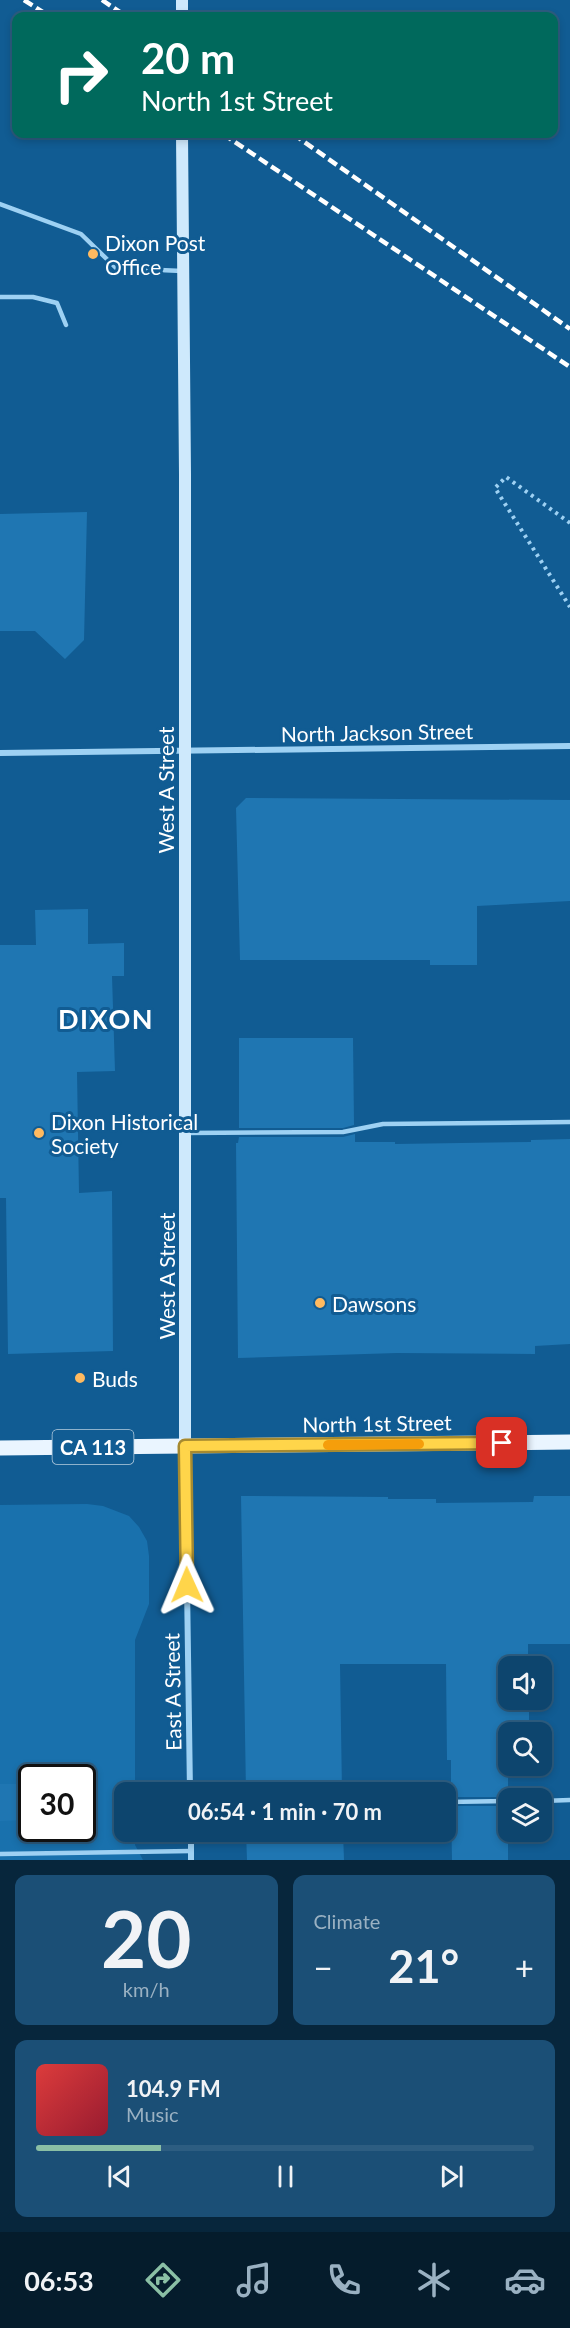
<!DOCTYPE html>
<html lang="en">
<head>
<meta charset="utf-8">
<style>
  :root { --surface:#0d456e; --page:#1b4f76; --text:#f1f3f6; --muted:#9ab1c2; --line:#2d5d81; --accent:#8abfa5 }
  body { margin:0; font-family:Lato,sans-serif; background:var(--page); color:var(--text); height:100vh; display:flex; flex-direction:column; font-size:22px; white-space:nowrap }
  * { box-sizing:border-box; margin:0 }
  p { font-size:20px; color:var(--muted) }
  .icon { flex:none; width:33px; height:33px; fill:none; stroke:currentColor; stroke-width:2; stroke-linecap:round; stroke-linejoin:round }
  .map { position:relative; height:1860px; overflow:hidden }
  .sheet { display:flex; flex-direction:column; gap:15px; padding:15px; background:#07263c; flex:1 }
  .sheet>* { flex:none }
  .hud { position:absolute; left:12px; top:12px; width:546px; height:126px; border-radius:12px; box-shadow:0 3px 9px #0003,0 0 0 2px var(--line); background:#00695c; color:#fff; overflow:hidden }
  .tools { position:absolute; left:498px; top:1656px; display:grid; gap:12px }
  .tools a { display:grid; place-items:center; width:54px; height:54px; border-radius:12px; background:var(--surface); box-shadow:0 3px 9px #0003,0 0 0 2px var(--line); font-size:30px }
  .speed { position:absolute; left:18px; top:1764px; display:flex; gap:12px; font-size:30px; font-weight:700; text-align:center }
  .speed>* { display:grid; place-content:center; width:78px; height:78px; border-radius:50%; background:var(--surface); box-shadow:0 3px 9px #0003,0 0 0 2px var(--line); line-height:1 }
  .speed .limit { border:3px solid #111; border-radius:9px; background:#fff; color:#111 }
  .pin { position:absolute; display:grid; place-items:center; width:51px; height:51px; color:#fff; margin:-26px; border-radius:12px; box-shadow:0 3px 9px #0006 }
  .me { position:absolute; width:66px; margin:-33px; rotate:359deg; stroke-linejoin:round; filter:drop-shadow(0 0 4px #0008) }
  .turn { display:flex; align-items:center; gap:21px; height:126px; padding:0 30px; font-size:27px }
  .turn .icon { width:78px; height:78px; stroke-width:2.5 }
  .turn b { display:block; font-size:42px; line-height:51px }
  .big { font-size:45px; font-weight:700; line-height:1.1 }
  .sheet .card { flex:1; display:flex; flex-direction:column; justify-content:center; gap:9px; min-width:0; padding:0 21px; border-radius:12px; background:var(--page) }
  .sheet .dial { align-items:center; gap:0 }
  .dial b { font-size:78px; line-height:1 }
  .song { display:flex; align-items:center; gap:18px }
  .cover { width:72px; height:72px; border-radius:9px; background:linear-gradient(135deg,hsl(0 70% 55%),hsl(350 70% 35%)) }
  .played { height:6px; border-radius:3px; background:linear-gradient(90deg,var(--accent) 25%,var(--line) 25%) }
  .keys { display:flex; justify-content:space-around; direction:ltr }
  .heat { display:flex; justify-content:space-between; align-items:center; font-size:33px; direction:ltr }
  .sheet .tiles { flex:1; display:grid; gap:15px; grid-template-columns:1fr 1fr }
  .card:last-child { grid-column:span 2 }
  .trip { position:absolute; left:114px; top:1782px; width:342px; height:60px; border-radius:12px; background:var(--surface); box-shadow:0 3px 9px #0003,0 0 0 2px var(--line); font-weight:700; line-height:60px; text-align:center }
  .menu { display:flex; height:96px; justify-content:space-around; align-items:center; background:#051c2c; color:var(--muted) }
  .menu .icon { width:42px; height:42px }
  .menu .on { color:var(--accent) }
  .menu b { font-size:27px; color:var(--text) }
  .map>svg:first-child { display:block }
</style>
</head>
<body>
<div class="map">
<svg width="570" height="1860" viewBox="0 0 570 1860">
  <rect width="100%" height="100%" fill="#115c93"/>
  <path fill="#1971ad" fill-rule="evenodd" d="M 87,1504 L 103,1506 L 129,1516 L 139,1527 L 147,1541 L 149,1556 L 149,1604 L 135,1640 L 135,1792 L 124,1792 L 124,1832 L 135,1832 L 135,1845 L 143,1860 L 0,1860 L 0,1505 ZM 32,1778 L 82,1778 L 82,1828 L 32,1828 Z"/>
  <g fill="#1f76b2">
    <path d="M 87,512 L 84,640 L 65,659 L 35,631 L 0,631 L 0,514 Z"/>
    <path d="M 246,798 L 570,800 L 570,901 L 477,906 L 477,965 L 430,965 L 430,960 L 240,960 L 236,808 Z"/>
    <path d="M 88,909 L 88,944 L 124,943 L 124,976 L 112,976 L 115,1071 L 77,1072 L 79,1193 L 112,1191 L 113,1351 L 8,1354 L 6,1198 L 0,1198 L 0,945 L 36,945 L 35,910 Z"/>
    <path d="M 239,1038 L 353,1038 L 354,1125 L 343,1128 L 239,1128 Z"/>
    <path d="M 355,1134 L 355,1142 L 395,1142 L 395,1144 L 531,1142 L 531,1140 L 570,1139 L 570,1344 L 535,1346 L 535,1354 L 397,1353 L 238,1358 L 236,1143 L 238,1143 L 239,1137 L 343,1137 Z"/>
    <path d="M 241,1496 L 388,1497 L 388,1499 L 436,1499 L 436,1503 L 533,1502 L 534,1496 L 570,1496 L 570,1644 L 528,1644 L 528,1666 L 508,1666 L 508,1700 L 529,1700 L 529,1732 L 508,1732 L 508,1797 L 451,1797 L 451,1760 L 447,1760 L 446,1664 L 340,1664 L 342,1792 L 246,1792 Z"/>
    <path d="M 0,1784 L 32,1784 L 32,1820 L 0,1821 Z"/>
    <path d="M 508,1806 L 508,1860 L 452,1860 L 451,1806 Z"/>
    <path d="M 246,1832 L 343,1832 L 344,1860 L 247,1860 Z"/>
  </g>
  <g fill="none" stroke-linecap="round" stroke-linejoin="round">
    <path stroke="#9ed1f3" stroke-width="4" stroke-dasharray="3 4.5" stroke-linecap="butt" d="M 570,523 L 506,477 L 495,488 L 570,607"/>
    <g stroke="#9ed1f3" stroke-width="4.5">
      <path d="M 0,204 L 81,234 L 116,268 L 182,271"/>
      <path d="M 0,297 L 33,297 L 57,303 L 66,325"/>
      <path d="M 186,1133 L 343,1132 L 383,1124 L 570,1122"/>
      <path d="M 542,1801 L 570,1800"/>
      <path d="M 446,1802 L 508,1801"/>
      <path d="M 0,1854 L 191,1851"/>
    </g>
    <g stroke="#9ed1f3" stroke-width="6">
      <path d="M 0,753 L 570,746"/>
      <path d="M 185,1447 L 190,1792"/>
      <path d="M 191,1832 L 191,1860"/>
    </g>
    <g stroke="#cee9fc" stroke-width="12">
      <path d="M 182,0 L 182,16"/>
      <path d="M 182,134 L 185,474 L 185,1447"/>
    </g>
    <path stroke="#eaf5ff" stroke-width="15" d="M 0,1448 L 570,1442"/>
    <g stroke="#fff" stroke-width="4.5" stroke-dasharray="10 4.5" stroke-linecap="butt">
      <path d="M 24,0 L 49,16"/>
      <path d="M 102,0 L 126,16"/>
      <path d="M 223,134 L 570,367"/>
      <path d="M 293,134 L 570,329"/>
    </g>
  </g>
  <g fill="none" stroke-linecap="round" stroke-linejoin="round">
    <defs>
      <path id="route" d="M 187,1585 L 185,1446 L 502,1443"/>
    </defs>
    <use href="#route" stroke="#a68a30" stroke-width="15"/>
    <use href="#route" stroke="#ffd54a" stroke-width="10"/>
    <path stroke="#f59e0b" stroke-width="10" d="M 328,1445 L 419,1444"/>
  </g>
  <g fill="#ffba60" stroke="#115c93" stroke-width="2">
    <circle cx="93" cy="254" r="6"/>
    <circle cx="39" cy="1133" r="6"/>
    <circle cx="320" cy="1303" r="6"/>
    <circle cx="80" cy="1378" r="6"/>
  </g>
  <g text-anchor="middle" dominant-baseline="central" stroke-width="6" stroke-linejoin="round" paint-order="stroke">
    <rect fill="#115c93" stroke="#b8cedf" stroke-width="1.5" x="52.5" y="1430" width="81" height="34" rx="4.5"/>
    <g font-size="20" font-weight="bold" fill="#fff">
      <text x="93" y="1447">CA 113</text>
    </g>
    <g font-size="21" fill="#fff" stroke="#115c93" text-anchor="start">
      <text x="105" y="242">Dixon Post<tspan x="105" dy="24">Office</tspan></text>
      <text x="51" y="1121">Dixon Historical<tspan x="51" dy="24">Society</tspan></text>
      <text x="332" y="1303">Dawsons</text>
      <text x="92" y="1378">Buds</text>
    </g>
    <g font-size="21" fill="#fff" stroke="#115c93">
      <text transform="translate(377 732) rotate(-1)">North Jackson Street</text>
      <text transform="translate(165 790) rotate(-90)">West A Street</text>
      <text transform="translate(166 1276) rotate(-90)">West A Street</text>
      <text transform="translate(377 1423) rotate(-1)">North 1st Street</text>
      <text transform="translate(172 1692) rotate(-91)">East A Street</text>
    </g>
    <g font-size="27" font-weight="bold" letter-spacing="1.5" fill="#fff" stroke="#115c93">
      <text x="106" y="1018">DIXON</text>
    </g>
  </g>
</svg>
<div class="tools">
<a><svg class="icon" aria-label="sound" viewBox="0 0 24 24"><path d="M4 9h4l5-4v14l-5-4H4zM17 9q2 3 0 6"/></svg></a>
<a><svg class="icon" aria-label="search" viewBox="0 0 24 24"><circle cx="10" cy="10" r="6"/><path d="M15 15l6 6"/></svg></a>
<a><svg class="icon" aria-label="layers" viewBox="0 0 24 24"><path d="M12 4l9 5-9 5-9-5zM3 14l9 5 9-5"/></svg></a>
</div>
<div class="speed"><div class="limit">30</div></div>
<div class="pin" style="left:502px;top:1443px;background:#d93025"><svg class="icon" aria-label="arrive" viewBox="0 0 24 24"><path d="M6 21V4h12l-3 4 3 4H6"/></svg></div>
<svg class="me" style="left:187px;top:1585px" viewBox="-20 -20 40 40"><path d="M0-17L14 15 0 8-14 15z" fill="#ffd54a" stroke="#fff" stroke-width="4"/></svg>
<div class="trip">06:54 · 1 min · 70 m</div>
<div class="hud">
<div class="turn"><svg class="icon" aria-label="right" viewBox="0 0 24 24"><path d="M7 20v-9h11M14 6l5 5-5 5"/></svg><div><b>20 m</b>North 1st Street</div></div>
</div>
</div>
<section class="sheet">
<div class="tiles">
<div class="card dial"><b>20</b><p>km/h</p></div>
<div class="card"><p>Climate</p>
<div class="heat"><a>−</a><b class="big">21°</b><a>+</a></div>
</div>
<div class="card">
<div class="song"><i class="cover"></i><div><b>104.9 FM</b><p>Music</p></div></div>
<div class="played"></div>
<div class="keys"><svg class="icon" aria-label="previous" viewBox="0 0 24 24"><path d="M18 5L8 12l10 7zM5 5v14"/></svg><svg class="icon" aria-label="pause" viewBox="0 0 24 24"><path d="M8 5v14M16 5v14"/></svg><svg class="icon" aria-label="next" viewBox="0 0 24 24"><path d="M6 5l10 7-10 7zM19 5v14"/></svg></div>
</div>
</div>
</section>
<nav class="menu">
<b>06:53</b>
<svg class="icon on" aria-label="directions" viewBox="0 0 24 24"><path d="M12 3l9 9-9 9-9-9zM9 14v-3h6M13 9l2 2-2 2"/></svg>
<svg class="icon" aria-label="music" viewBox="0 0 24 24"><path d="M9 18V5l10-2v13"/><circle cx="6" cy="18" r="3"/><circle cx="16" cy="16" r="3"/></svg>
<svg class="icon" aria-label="phone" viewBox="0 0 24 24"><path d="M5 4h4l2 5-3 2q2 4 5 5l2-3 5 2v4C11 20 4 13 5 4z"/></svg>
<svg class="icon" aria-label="climate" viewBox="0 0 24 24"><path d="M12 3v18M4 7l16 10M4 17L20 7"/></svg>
<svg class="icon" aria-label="car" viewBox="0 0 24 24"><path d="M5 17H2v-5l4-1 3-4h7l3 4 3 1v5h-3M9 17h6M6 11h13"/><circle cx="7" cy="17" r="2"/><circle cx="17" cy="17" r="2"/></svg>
</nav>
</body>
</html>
